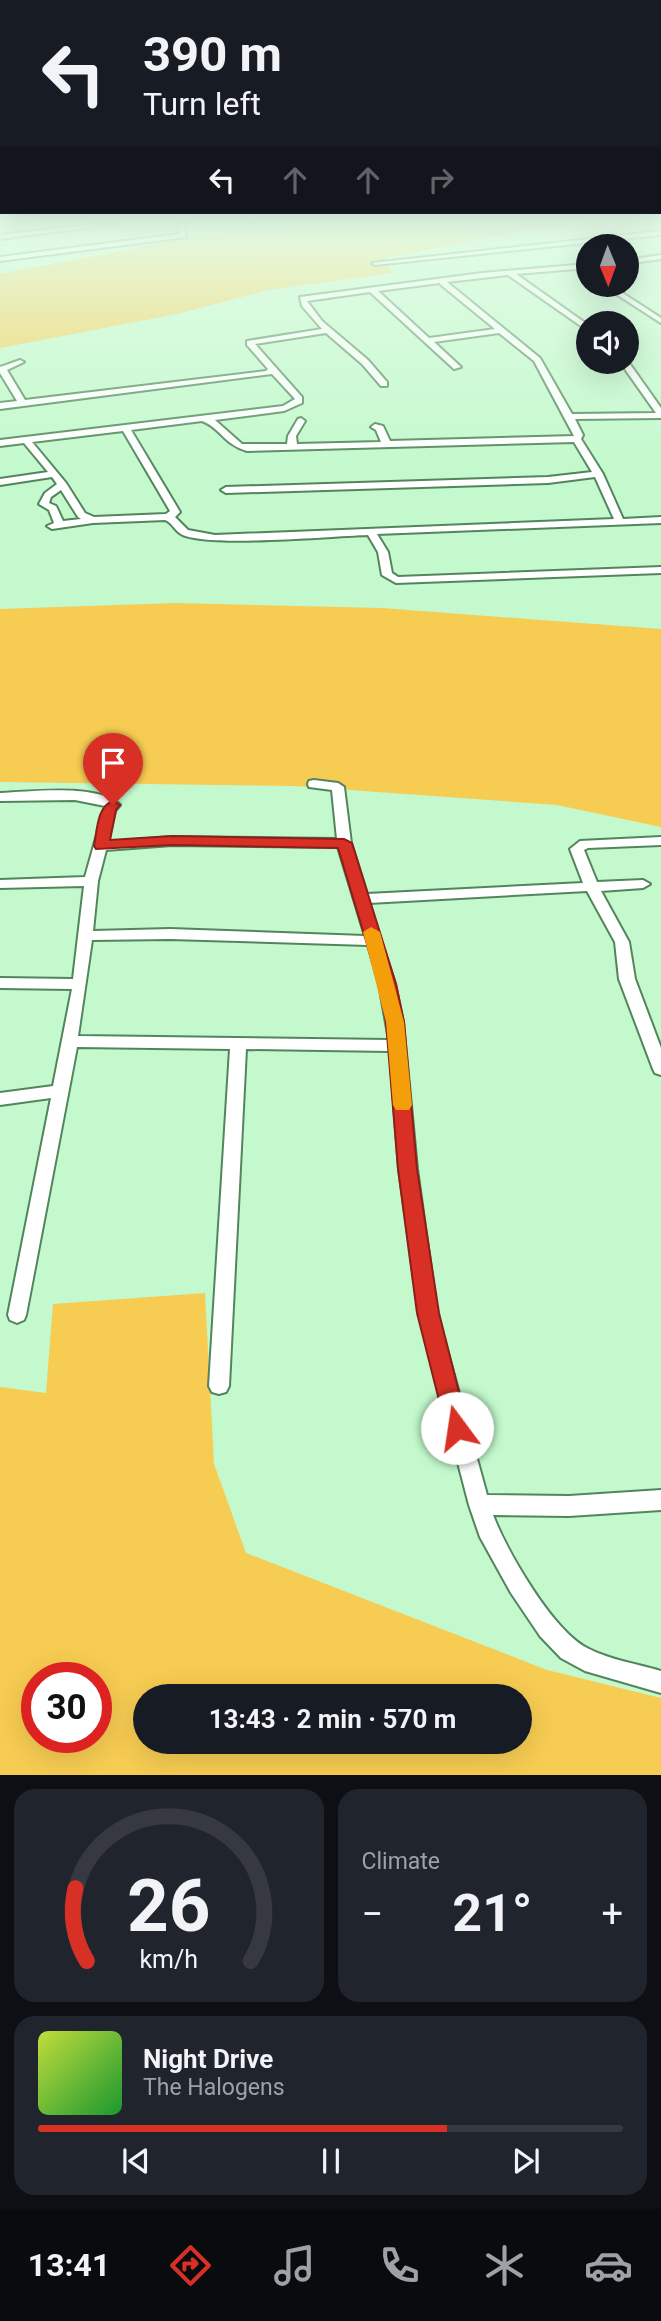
<!DOCTYPE html>
<html lang="en">
<head>
<meta charset="utf-8">
<style>
  :root { --surface:#171b24; --page:#20242c; --text:#f1f3f6; --muted:#9ea1a6; --line:#363941; --accent:#d93025 }
  body { margin:0; font-family:Roboto,sans-serif; background:var(--page); color:var(--text); height:100vh; display:flex; flex-direction:column; font-size:26px; white-space:nowrap }
  * { box-sizing:border-box; margin:0 }
  p { font-size:23px; color:var(--muted) }
  .icon { flex:none; width:38px; height:38px; fill:none; stroke:currentColor; stroke-width:2; stroke-linecap:round; stroke-linejoin:round }
  .map { position:relative; height:1775px; overflow:hidden }
  .panel { display:flex; flex-direction:column; gap:14px; padding:14px; background:#0d0f14; flex:1 }
  .panel>* { flex:none }
  .top-card { position:absolute; left:0px; top:0px; width:662px; height:214px; box-shadow:0 7px 28px #0002; background:#171b24; color:var(--text); overflow:hidden }
  .needle { width:46px; rotate:179deg }
  .controls { position:absolute; left:576px; top:234px; display:grid; gap:14px }
  .controls a { display:grid; place-items:center; width:63px; height:63px; border-radius:50%; background:var(--surface); box-shadow:0 7px 28px #0002; font-size:35px }
  .speed { position:absolute; left:21px; top:1662px; display:flex; gap:14px; font-size:35px; font-weight:700; text-align:center }
  .speed>* { display:grid; place-content:center; width:91px; height:91px; border-radius:50%; background:var(--surface); box-shadow:0 7px 28px #0002; line-height:1 }
  .speed .limit { border:10px solid #d22; background:#fff; color:#111 }
  .pin { position:absolute; display:grid; place-items:center; width:60px; height:60px; color:#fff; margin:-72px -30px; border-radius:50% 50% 50% 0; rotate:-45deg; box-shadow:0 0 7px #0007 }
  .pin .icon { rotate:45deg }
  .me { position:absolute; width:77px; margin:-38px; rotate:346deg; stroke-linejoin:round; filter:drop-shadow(0 0 5px #0008) }
  .turn { display:flex; align-items:center; gap:24px; height:147px; padding:0 28px; font-size:32px }
  .turn .icon { width:91px; height:91px; stroke-width:2.5 }
  .turn b { display:block; font-size:49px; line-height:60px }
  .lanes { display:flex; align-items:center; height:66px; padding:0 28px; background:#0003; justify-content:center; gap:35px; direction:ltr }
  .lanes .off { opacity:.35 }
  .big { font-size:52px; font-weight:700; line-height:1.1 }
  .panel .widget { flex:1; display:flex; flex-direction:column; justify-content:center; gap:10px; min-width:0; padding:0 24px; border-radius:21px; background:var(--page) }
  .panel .dial { align-items:center; gap:0 }
  .dial svg { height:182px; overflow:visible; fill:none; stroke:var(--line); stroke-width:7; stroke-linecap:round; text-anchor:middle }
  .dial text { fill:var(--text); stroke:none }
  .song { display:flex; align-items:center; gap:21px }
  .cover { width:84px; height:84px; border-radius:10px; background:linear-gradient(135deg,hsl(70 70% 55%),hsl(130 70% 35%)) }
  .played { height:7px; border-radius:4px; background:linear-gradient(90deg,var(--accent) 70%,var(--line) 70%) }
  .keys { display:flex; justify-content:space-around; direction:ltr }
  .heat { display:flex; justify-content:space-between; align-items:center; font-size:38px; direction:ltr }
  .panel .tiles { flex:1; display:grid; gap:14px; grid-template-columns:1fr 1fr }
  .widget:last-child { grid-column:span 2 }
  .trip { position:absolute; left:133px; top:1684px; width:399px; height:70px; border-radius:35px; background:var(--surface); box-shadow:0 7px 28px #0002; font-weight:700; line-height:70px; text-align:center }
  .tabs { display:flex; height:112px; justify-content:space-around; align-items:center; background:#090b0e; color:var(--muted) }
  .tabs .icon { width:49px; height:49px }
  .tabs .current { color:var(--accent) }
  .tabs b { font-size:32px; color:var(--text) }
  .map>svg:first-child { display:block }
</style>
</head>
<body>
<div class="map">
<svg width="661" height="1775" viewBox="0 0 661 1775">
  <rect width="100%" height="100%" fill="#c3f9cc"/>
  <g fill="#f7cc52" fill-rule="evenodd">
    <path d="M 299,224 L 630,224 L 522,231 L 386,258 L 392,273 L 268,290 L 177,314 L 0,348 L 0,274 L 177,240 Z"/>
    <path d="M 176,603 L 382,608 L 661,629 L 661,827 L 557,805 L 294,786 L 0,782 L 0,609 Z"/>
    <path d="M 205,1293 L 214,1464 L 246,1553 L 547,1670 L 661,1698 L 661,1775 L 0,1775 L 0,1387 L 46,1393 L 53,1304 ZM 37,1678 L 96,1678 L 96,1738 L 37,1738 ZM 145,1696 L 520,1696 L 520,1741 L 145,1741 Z"/>
  </g>
  <g fill="none" stroke-linecap="round" stroke-linejoin="round">
    <defs>
      <g id="minor">
        <path d="M 99,224 L 116,224 L 0,239 L 0,235 Z"/>
        <path d="M 178,224 L 184,224 L 186,237 L 0,261 L 0,257 L 180,234 Z"/>
        <path d="M 249,224 L 255,224 L 256,225 L 253,227 Z"/>
        <path d="M 661,231 L 661,235 L 375,265 L 372,263 Z"/>
        <path d="M 661,255 L 661,259 L 626,264 L 626,260 Z"/>
        <path d="M 588,264 L 588,268 L 516,274 L 588,325 L 588,331 L 508,275 L 447,282 L 540,358 L 572,414 L 656,413 L 620,362 L 626,362 L 627,360 L 661,408 L 661,418 L 575,419 L 583,435 L 581,439 L 603,474 L 623,519 L 661,517 L 661,523 L 377,534 L 388,552 L 392,573 L 398,577 L 661,567 L 661,573 L 396,583 L 382,575 L 378,552 L 368,535 C 334,536 204,548 181,534 C 174,530 173,523 165,520 L 93,523 L 52,529 L 47,526 L 54,523 L 49,510 L 39,504 L 45,493 L 57,484 L 52,477 L 0,485 L 0,479 L 48,472 L 24,443 L 0,446 L 0,440 L 283,406 L 295,399 L 272,374 L 0,409 L 0,403 L 17,401 L 0,373 L 0,367 L 20,360 L 24,362 L 7,370 L 25,400 L 266,371 L 268,369 L 247,345 L 247,341 L 322,329 L 302,306 L 300,297 L 482,273 ZM 440,283 L 440,284 L 495,329 L 429,338 L 378,291 ZM 370,292 L 454,369 L 461,367 L 434,342 L 499,333 L 534,361 L 574,436 L 390,441 L 383,426 L 375,424 L 371,427 L 376,430 L 381,442 L 297,444 L 296,436 L 305,421 L 301,418 L 298,419 L 288,436 L 287,444 L 242,444 L 215,420 L 284,411 L 302,403 L 302,397 L 255,344 L 326,333 L 362,364 L 381,386 L 387,386 L 387,382 L 368,360 L 322,321 L 307,301 ZM 202,421 C 221,428 223,444 247,451 L 574,442 L 592,472 L 548,477 L 226,487 L 221,490 L 226,493 L 548,483 L 595,477 L 614,519 L 215,535 L 188,530 L 175,517 L 180,512 L 131,430 ZM 123,431 L 170,511 L 166,514 L 94,517 L 85,513 L 66,483 L 32,442 ZM 61,490 L 78,517 L 81,519 L 63,521 L 56,506 L 49,503 L 51,497 Z"/>
        <path d="M 602,285 L 610,285 L 661,318 L 661,323 Z"/>
        <path d="M 314,780 L 338,783 L 344,787 L 351,843 L 367,894 L 583,883 L 570,849 L 580,841 L 661,837 L 661,845 L 588,848 L 584,850 L 597,882 L 643,880 L 650,884 L 643,888 L 601,891 L 629,942 L 635,979 L 661,1048 L 661,1075 L 655,1073 L 653,1069 L 619,979 L 615,942 L 587,891 L 369,903 L 395,984 L 403,1022 L 417,1169 L 437,1313 L 487,1495 L 569,1496 L 661,1490 L 661,1510 L 569,1516 L 493,1515 C 507,1551 553,1632 589,1649 C 610,1660 638,1664 661,1671 L 661,1693 L 585,1671 L 561,1658 L 540,1636 L 511,1593 L 480,1537 L 469,1505 L 419,1313 L 399,1169 L 390,1051 L 246,1049 L 229,1386 L 226,1392 L 219,1394 L 212,1392 L 209,1386 L 230,1049 L 77,1047 L 26,1315 L 24,1320 L 17,1323 L 10,1320 L 8,1315 L 51,1098 L 0,1105 L 0,1093 L 53,1086 L 72,989 L 0,988 L 0,978 L 73,979 L 84,886 L 0,888 L 0,880 L 85,877 L 105,806 L 75,800 L 0,801 L 0,793 C 30,792 97,783 120,805 L 115,811 L 108,842 L 172,837 L 337,839 L 332,790 L 309,787 L 308,784 L 309,781 ZM 172,845 L 338,847 L 365,936 L 170,929 L 93,931 L 98,881 L 106,850 ZM 170,939 L 368,945 L 379,984 L 389,1040 L 78,1036 L 92,940 Z"/>
      </g>
    </defs>
    <use href="#minor" stroke="#53855d" stroke-width="4"/>
    <use href="#minor" fill="#fff" fill-rule="evenodd"/>
  </g>
  <linearGradient id="sky" x2="0" y2="1"><stop stop-color="#9b95d9"/><stop offset="0.47" stop-color="#e4fce8"/><stop offset="1" stop-color="#e4fce8" stop-opacity="0"/></linearGradient>
  <rect width="661" height="472" fill="url(#sky)"/>
  <path fill="#d93025" stroke="#8d1f18" stroke-width="2" d="M 113,801 L 120,805 L 116,810 L 110,840 L 172,836 L 344,839 L 352,843 L 396,984 L 404,1022 L 417,1169 L 439,1313 L 468,1428 L 465,1435 L 457,1438 L 449,1435 L 446,1428 L 417,1313 L 398,1169 L 386,1022 L 379,984 L 338,848 L 172,845 L 96,849 L 94,846 C 97,831 97,806 113,801 Z"/>
  <path fill="#f59e0b" d="M 371,927 L 380,932 L 404,1022 L 412,1105 L 409,1110 L 396,1110 L 393,1105 L 386,1022 L 363,932 Z"/>
</svg>
<div class="controls">
<a><svg class="needle" viewBox="-14 -14 28 28"><path d="M0-13l5 13h-10z" fill="#e53935"/><path d="M0 13l5-13h-10z" fill="#9ea1a6"/></svg></a>
<a><svg class="icon" aria-label="sound" viewBox="0 0 24 24"><path d="M4 9h4l5-4v14l-5-4H4zM17 9q2 3 0 6"/></svg></a>
</div>
<div class="speed"><div class="limit">30</div></div>
<div class="pin" style="left:113px;top:805px;background:#d93025"><svg class="icon" aria-label="arrive" viewBox="0 0 24 24"><path d="M6 21V4h12l-3 4 3 4H6"/></svg></div>
<svg class="me" style="left:457px;top:1428px" viewBox="-20 -20 40 40"><circle r="19" fill="#fff"/><path d="M0-13L10 11 0 6-10 11z" fill="#d93025"/></svg>
<div class="trip">13:43 · 2 min · 570 m</div>
<div class="top-card">
<div class="turn"><svg class="icon" aria-label="left" viewBox="0 0 24 24"><path d="M17 20v-9H6M10 6l-5 5 5 5"/></svg><div><b>390 m</b>Turn left</div></div>
<div class="lanes"><svg class="icon" aria-label="left" viewBox="0 0 24 24"><path d="M17 20v-9H6M10 6l-5 5 5 5"/></svg><svg class="icon off" aria-label="ahead" viewBox="0 0 24 24"><path d="M12 20V5M6 11l6-6 6 6"/></svg><svg class="icon off" aria-label="ahead" viewBox="0 0 24 24"><path d="M12 20V5M6 11l6-6 6 6"/></svg><svg class="icon off" aria-label="right" viewBox="0 0 24 24"><path d="M7 20v-9h11M14 6l5 5-5 5"/></svg></div>
</div>
</div>
<section class="panel">
<div class="tiles">
<div class="widget dial"><svg viewBox="0 0 100 80">
<path d="M14 69A42 42 0 1 1 86 69"/>
<path d="M14 69A42 42 0 0 1 9 37" stroke="#d93025"/>
<text x="50" y="56" font-size="32" font-weight="700">26</text>
<text x="50" y="72" font-size="11">km/h</text>
</svg></div>
<div class="widget"><p>Climate</p>
<div class="heat"><a>−</a><b class="big">21°</b><a>+</a></div>
</div>
<div class="widget">
<div class="song"><i class="cover"></i><div><b>Night Drive</b><p>The Halogens</p></div></div>
<div class="played"></div>
<div class="keys"><svg class="icon" aria-label="previous" viewBox="0 0 24 24"><path d="M18 5L8 12l10 7zM5 5v14"/></svg><svg class="icon" aria-label="pause" viewBox="0 0 24 24"><path d="M8 5v14M16 5v14"/></svg><svg class="icon" aria-label="next" viewBox="0 0 24 24"><path d="M6 5l10 7-10 7zM19 5v14"/></svg></div>
</div>
</div>
</section>
<nav class="tabs">
<b>13:41</b>
<svg class="icon current" aria-label="directions" viewBox="0 0 24 24"><path d="M12 3l9 9-9 9-9-9zM9 14v-3h6M13 9l2 2-2 2"/></svg>
<svg class="icon" aria-label="music" viewBox="0 0 24 24"><path d="M9 18V5l10-2v13"/><circle cx="6" cy="18" r="3"/><circle cx="16" cy="16" r="3"/></svg>
<svg class="icon" aria-label="phone" viewBox="0 0 24 24"><path d="M5 4h4l2 5-3 2q2 4 5 5l2-3 5 2v4C11 20 4 13 5 4z"/></svg>
<svg class="icon" aria-label="climate" viewBox="0 0 24 24"><path d="M12 3v18M4 7l16 10M4 17L20 7"/></svg>
<svg class="icon" aria-label="car" viewBox="0 0 24 24"><path d="M5 17H2v-5l4-1 3-4h7l3 4 3 1v5h-3M9 17h6M6 11h13"/><circle cx="7" cy="17" r="2"/><circle cx="17" cy="17" r="2"/></svg>
</nav>
</body>
</html>
